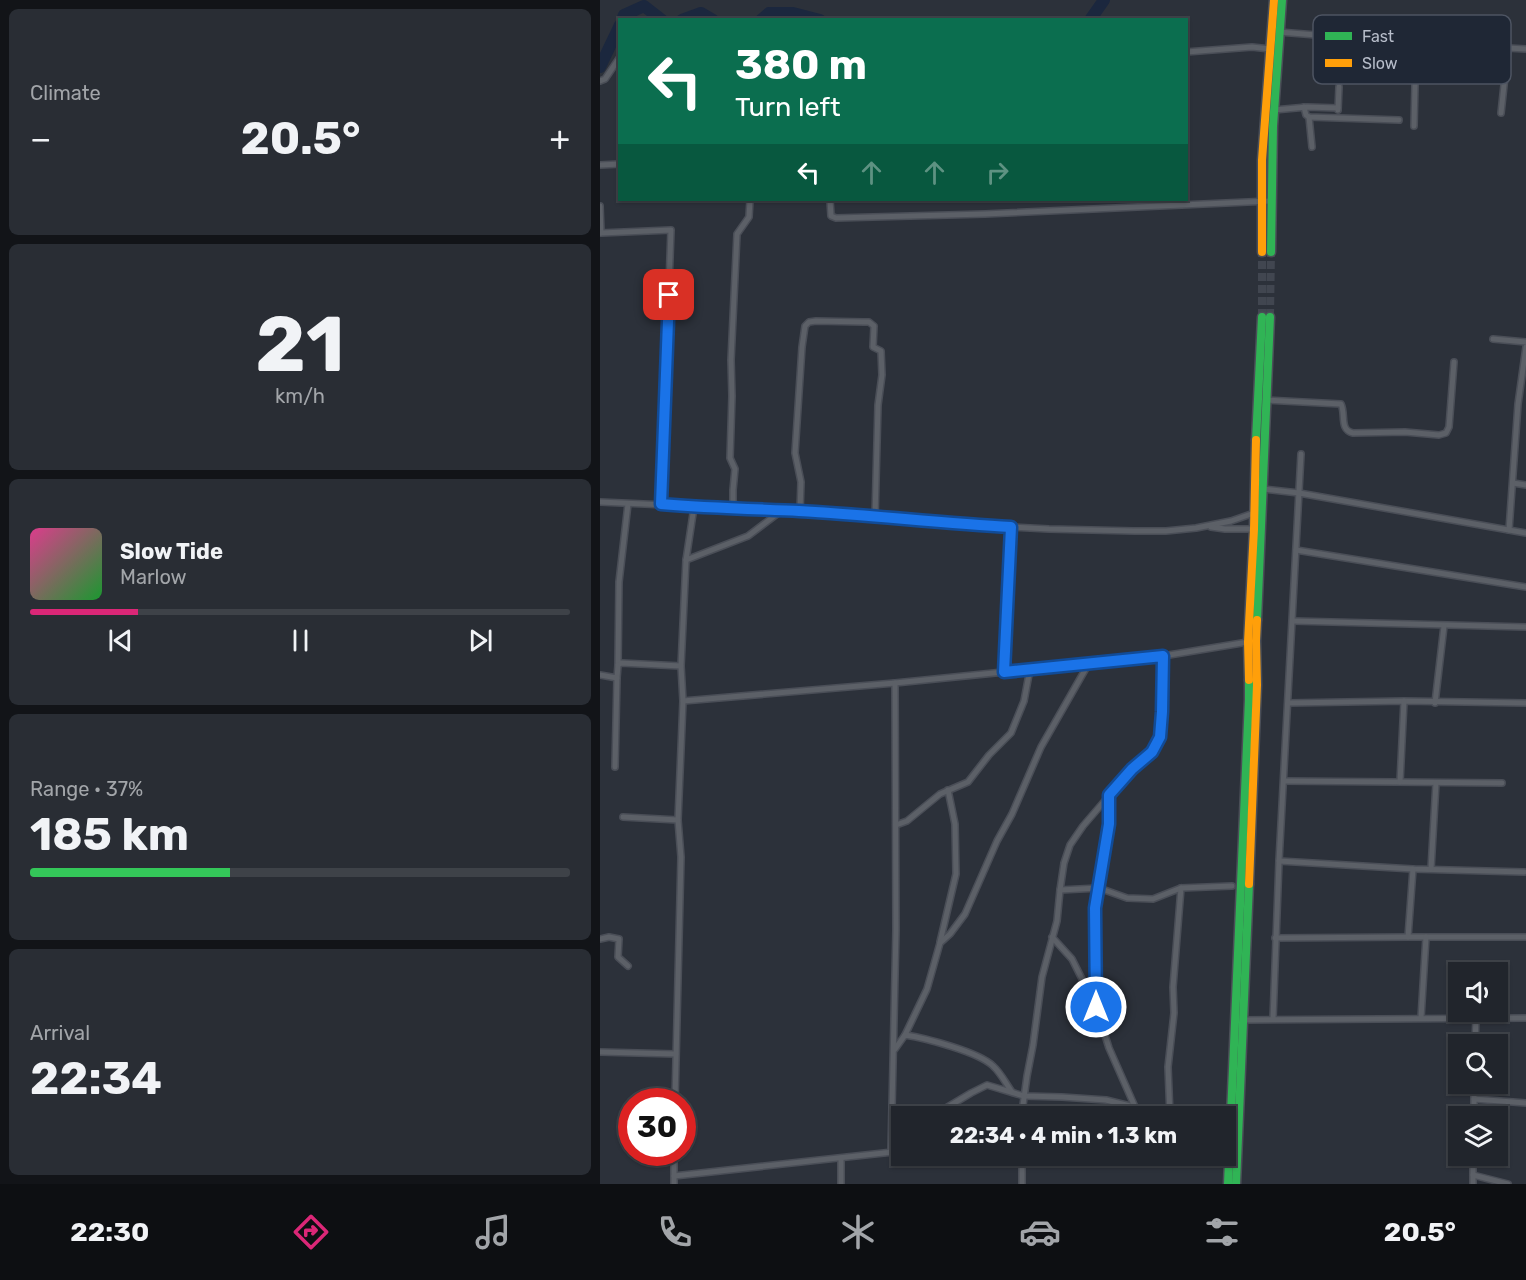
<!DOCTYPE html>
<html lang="en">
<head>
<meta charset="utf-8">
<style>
  :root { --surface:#21252c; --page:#292d34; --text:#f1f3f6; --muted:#a2a5a9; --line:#3e4248; --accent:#db2777 }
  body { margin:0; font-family:Rubik,sans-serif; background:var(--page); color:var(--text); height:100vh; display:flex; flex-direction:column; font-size:22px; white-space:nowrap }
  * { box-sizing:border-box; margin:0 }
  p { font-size:20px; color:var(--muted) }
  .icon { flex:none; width:33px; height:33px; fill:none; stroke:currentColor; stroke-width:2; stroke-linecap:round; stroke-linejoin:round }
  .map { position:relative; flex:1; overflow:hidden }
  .drawer { display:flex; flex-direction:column; gap:9px; padding:9px; background:#121418; width:600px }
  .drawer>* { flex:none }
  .hud { position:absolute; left:18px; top:18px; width:570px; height:183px; border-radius:0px; box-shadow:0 2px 4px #0004,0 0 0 2px var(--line); background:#0b6e4f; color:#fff; overflow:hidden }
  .tools { position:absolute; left:848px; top:962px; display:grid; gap:12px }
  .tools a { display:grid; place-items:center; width:60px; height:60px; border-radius:0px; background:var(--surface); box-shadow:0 2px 4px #0004,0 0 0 2px var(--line); font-size:30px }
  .speed { position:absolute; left:18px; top:1088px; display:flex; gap:12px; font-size:30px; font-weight:700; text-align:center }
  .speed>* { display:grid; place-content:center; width:78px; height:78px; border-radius:50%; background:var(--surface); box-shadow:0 2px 4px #0004,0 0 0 2px var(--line); line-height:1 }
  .speed .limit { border:9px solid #d22; background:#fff; color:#111 }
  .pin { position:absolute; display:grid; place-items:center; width:51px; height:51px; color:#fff; margin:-26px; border-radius:12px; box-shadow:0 3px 9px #0006 }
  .me { position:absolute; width:66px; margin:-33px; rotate:0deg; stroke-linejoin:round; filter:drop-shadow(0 0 4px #0008) }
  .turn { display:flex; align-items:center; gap:21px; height:126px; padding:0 18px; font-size:27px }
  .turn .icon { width:78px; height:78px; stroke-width:2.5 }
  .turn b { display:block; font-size:42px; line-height:51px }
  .lanes { display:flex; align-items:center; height:57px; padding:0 18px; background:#0003; justify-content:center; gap:30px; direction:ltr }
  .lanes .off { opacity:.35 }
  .big { font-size:45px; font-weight:700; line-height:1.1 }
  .drawer .widget { flex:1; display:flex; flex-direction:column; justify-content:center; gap:9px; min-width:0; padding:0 21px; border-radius:9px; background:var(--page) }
  .drawer .dial { align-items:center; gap:0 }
  .dial b { font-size:78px; line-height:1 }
  .song { display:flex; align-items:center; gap:18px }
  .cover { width:72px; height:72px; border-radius:9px; background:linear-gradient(135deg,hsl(330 70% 55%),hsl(130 70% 35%)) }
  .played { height:6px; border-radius:3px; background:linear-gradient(90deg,var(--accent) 20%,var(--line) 20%) }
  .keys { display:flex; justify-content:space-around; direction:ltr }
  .heat { display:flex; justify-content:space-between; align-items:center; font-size:33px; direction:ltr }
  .charge { height:9px; border-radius:4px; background:linear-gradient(90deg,#34c759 37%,var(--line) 0) }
  .trip { position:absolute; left:291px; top:1106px; width:345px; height:60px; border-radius:0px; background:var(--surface); box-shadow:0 2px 4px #0004,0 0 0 2px var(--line); font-weight:700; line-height:60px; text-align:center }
  .dock { display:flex; height:96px; justify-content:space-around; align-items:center; background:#0d0f12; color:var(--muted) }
  .dock .icon { width:42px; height:42px }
  .dock .current { color:var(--accent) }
  .dock b { font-size:27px; color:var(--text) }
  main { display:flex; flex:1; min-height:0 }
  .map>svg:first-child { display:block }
</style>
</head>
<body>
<main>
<section class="drawer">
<div class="widget"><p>Climate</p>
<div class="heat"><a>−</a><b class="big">20.5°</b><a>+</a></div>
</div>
<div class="widget dial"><b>21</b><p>km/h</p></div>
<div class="widget">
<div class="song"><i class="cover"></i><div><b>Slow Tide</b><p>Marlow</p></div></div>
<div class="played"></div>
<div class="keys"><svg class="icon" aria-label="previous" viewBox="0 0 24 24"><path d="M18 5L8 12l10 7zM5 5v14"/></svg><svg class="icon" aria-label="pause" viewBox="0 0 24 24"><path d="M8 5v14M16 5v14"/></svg><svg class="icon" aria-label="next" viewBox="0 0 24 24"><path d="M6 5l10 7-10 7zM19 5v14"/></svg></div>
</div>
<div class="widget"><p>Range · 37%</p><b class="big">185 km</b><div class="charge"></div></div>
<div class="widget"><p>Arrival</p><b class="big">22:34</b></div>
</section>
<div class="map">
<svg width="926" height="1184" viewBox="0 0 926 1184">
  <rect width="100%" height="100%" fill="#2c313a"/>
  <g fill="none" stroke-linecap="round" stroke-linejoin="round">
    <g stroke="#1b273e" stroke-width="12">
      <path d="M 22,20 L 24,15 L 44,6 L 62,20"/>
      <path d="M 82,20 L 101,13 L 113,20"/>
      <path d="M 161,20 L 169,13 L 193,13 L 220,20"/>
      <path d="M 490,20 L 504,0"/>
      <path d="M 0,67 L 20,25"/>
    </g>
    <g stroke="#414650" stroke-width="8" stroke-dasharray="8 4" stroke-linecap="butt">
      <path d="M 662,317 L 662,252"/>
      <path d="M 670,317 L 671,252"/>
    </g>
    <defs>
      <g id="street">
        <path d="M 679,32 L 816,43 L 926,49"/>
        <path d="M 586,52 L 652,47 L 670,49"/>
        <path d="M 0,81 L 5,79 L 20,57"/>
        <path d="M 704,107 L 706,115 L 709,117 L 799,120"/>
        <path d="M 674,110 L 707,107 L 738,108"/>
        <path d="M 738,110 L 739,87"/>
        <path d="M 901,113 L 908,48"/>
        <path d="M 709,117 L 712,147"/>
        <path d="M 814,126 L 816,43"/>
        <path d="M 0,165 L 20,164"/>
        <path d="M 230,200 L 231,216 L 236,218 L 385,214 L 670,201"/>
        <path d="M 0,206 L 1,233 L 0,233"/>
        <path d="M 1,233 L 71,230 L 61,504"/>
        <path d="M 893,339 L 926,342"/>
        <path d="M 667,400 L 741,404 C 746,414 739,430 753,433 L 805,432 L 839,435 L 846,433 L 849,427 L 854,362"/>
        <path d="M 913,483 L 926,485"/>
        <path d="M 664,489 L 699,493 L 926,533"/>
        <path d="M 0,502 L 200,511 L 341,523 L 449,529 L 534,531 L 566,531 L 596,528 L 631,521 L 654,513"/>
        <path d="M 136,509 L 133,501 L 133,490 L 135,469 L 130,458 L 132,396 L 131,360 L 137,234 L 149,217 L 150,200"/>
        <path d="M 200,511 L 201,482 L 195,453 L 202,347 L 205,326 L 209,322 L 216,321 L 264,322 L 269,322 L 274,326 L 273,347 L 281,351 L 282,375 L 278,405 L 275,518"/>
        <path d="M 611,527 L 625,529 L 656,529"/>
        <path d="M 909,530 L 918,404 L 926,347"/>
        <path d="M 696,550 L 926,587"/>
        <path d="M 86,560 L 148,536 L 181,511"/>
        <path d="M 693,621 L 926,627"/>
        <path d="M 18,665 L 19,582 L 28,504"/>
        <path d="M 404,672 L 411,527"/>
        <path d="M 0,675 L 17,678 L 18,665 L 21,663 L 81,666"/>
        <path d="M 83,701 L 295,683 L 563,656 L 648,642"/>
        <path d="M 689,703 L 804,701 L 926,703"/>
        <path d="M 835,703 L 844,626"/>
        <path d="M 15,767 L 17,678"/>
        <path d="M 684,781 L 902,783"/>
        <path d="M 800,782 L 804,701"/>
        <path d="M 23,817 L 78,820"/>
        <path d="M 296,825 L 307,821 L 340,794 L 368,782 L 389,755 L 411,733 L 424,701 L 430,669"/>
        <path d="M 679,861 L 813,869 L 924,872"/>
        <path d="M 831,869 L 836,783"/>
        <path d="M 460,890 L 499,888 L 527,898 L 553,899 L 581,888"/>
        <path d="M 452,937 L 472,959 L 496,1007 L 509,1048 L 539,1116"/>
        <path d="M 808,937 L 813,869"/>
        <path d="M 675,938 L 808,937 L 926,937"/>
        <path d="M 0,939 L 9,937 L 19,939 L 18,957 L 28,966"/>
        <path d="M 340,942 L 356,874 L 355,824 L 348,790"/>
        <path d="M 496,1007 L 495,908 L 509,824 L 509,795"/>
        <path d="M 821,1018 L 826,937"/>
        <path d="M 673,1019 L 679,861 L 701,454"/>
        <path d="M 643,1020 L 926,1018"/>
        <path d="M 305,1035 L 327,989 L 340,943 L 350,934 L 365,914 L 397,841 L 412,814 L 441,747 L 489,663"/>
        <path d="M 875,1044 L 876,1018"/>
        <path d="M 295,1049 L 305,1035 C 325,1038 379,1052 393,1066 C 401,1073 406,1084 412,1092"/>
        <path d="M 0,1052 L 76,1054"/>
        <path d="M 874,1099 L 926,1103"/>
        <path d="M 75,1101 L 81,857 L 78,820 L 83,701 L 81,666 L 86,560 L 94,507"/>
        <path d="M 302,1116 L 310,1112 L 336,1114 L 371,1093 L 387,1085 L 424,1096 L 462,1097 L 506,1100 L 534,1107"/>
        <path d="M 423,1116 L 423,1105 L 427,1076 L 433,1045 L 442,977 L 457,921 L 460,890 L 464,863 L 470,845 L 483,826 L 532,769 L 551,752 L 560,737 L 562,713 L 563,656"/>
        <path d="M 570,1116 L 568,1067 L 574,1013 L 573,987 L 581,888 L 632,886"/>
        <path d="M 874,1116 L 874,1083"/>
        <path d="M 291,1152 L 296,930 L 295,683"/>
        <path d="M 241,1158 L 241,1184"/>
        <path d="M 873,1175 L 908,1184"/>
        <path d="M 74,1176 L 302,1151"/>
        <path d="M 74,1184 L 74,1152"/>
        <path d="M 422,1184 L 422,1155"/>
        <path d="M 873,1184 L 873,1155"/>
      </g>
      <g id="fast">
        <path d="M 671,252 L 673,126 L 682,0"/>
        <path d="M 656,440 L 662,317"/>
        <path d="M 657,620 L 670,317"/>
        <path d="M 628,1184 L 649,699 L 649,680"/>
        <path d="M 636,1184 L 649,884"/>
      </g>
      <g id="slow">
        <path d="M 662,252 L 662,160 L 674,0"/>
        <path d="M 649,680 L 648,642 L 654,529 L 656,440"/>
        <path d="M 649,884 L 657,685 L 656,641 L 657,620"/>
      </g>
    </defs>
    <use href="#street" stroke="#4a4e57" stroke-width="8"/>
    <use href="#fast" stroke="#4a4e57" stroke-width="11"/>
    <use href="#slow" stroke="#4a4e57" stroke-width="11"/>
    <use href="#street" stroke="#5c6067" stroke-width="5"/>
    <use href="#fast" stroke="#30b455" stroke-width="8"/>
    <use href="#slow" stroke="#ff9f0a" stroke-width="8"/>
  </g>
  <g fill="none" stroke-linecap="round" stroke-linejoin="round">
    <defs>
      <path id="route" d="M 69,295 L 61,504 C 107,508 153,509 199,511 C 270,515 340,523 411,527 L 404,672 L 563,656 L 562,712 L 560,737 L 552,752 L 532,769 L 509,795 L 509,824 L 495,908 L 496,1007"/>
    </defs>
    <use href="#route" stroke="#114b97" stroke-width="15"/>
    <use href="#route" stroke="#1a73e8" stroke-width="10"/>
  </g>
  <rect x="713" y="15" width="198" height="69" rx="9" fill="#1f2735" stroke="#4d5462" stroke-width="1.5"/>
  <rect x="725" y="32" width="27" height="8" fill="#30b455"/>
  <rect x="725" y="59" width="27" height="8" fill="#ff9f0a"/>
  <g font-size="16" fill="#b7bdca">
    <text x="762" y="42">Fast</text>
    <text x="762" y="69">Slow</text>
  </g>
</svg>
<div class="tools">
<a><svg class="icon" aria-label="sound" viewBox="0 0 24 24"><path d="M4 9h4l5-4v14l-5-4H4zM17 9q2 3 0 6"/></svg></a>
<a><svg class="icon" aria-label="search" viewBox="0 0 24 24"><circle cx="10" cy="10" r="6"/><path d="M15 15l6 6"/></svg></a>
<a><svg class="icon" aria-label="layers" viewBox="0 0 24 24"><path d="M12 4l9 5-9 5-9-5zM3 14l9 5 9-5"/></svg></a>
</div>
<div class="speed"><div class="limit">30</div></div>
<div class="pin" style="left:69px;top:295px;background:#d93025"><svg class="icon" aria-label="arrive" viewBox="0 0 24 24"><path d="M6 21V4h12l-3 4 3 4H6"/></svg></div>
<svg class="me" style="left:496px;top:1007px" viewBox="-20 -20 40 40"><circle r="17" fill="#1a73e8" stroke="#fff" stroke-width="3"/><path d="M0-11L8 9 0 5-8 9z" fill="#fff"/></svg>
<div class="trip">22:34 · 4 min · 1.3 km</div>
<div class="hud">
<div class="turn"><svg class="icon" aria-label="left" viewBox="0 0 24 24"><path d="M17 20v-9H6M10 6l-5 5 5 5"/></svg><div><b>380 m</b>Turn left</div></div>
<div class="lanes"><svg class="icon" aria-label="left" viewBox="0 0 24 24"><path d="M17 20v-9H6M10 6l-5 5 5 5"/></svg><svg class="icon off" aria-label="ahead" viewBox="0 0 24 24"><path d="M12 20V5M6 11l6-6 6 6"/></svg><svg class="icon off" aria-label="ahead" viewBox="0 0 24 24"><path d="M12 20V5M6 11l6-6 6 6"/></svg><svg class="icon off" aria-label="right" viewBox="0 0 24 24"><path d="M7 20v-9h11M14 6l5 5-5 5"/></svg></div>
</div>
</div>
</main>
<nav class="dock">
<b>22:30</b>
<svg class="icon current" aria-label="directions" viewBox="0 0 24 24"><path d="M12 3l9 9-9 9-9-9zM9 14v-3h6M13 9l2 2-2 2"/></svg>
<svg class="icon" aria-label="music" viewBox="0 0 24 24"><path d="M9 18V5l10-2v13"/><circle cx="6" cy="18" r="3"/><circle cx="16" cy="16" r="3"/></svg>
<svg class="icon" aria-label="phone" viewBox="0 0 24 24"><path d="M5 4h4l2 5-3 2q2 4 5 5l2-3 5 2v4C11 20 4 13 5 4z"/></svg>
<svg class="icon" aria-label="climate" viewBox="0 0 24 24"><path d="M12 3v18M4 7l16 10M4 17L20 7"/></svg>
<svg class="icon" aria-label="car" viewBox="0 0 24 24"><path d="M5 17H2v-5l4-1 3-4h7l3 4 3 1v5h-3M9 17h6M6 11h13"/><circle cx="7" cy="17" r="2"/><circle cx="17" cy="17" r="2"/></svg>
<svg class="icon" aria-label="filters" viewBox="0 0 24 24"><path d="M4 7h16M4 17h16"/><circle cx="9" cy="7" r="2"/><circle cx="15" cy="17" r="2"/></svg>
<b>20.5°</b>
</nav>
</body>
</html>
